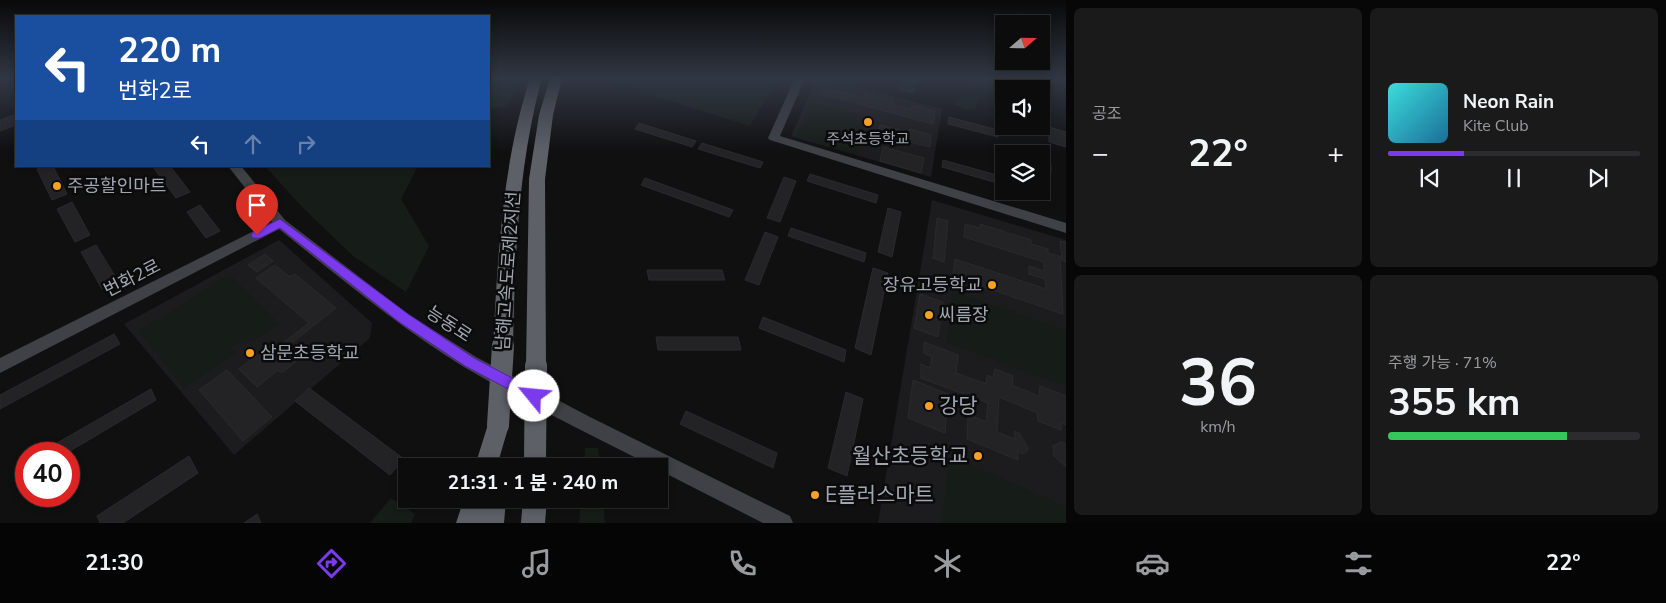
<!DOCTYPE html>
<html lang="ko">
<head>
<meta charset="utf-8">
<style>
  :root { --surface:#0c0c0d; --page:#1a1a1b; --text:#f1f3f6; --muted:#9a9b9d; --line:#2c2c2e; --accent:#7c3aed }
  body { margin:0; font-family:"Nunito Sans","Noto Sans KR",sans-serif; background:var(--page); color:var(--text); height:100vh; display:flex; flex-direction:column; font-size:19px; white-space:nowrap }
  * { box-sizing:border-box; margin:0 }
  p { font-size:16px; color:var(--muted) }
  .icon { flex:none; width:28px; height:28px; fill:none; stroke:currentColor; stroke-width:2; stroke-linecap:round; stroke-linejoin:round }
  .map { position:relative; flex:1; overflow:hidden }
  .details { display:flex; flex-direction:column; gap:8px; padding:8px; background:#070707; width:600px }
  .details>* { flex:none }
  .hud { position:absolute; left:15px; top:15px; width:475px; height:152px; border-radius:0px; box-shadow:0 2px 8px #0003,0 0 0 1px var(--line); background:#1a4fa0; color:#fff; overflow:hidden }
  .needle { width:32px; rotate:70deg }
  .buttons { position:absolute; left:995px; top:15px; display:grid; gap:10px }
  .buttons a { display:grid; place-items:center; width:55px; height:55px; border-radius:0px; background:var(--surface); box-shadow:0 2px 8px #0003,0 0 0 1px var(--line); font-size:25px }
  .speed { position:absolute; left:15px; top:442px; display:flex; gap:10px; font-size:25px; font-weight:700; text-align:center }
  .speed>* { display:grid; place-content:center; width:65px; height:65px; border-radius:50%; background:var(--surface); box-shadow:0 2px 8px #0003,0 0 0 1px var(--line); line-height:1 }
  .speed .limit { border:8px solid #d22; background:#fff; color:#111 }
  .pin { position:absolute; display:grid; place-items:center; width:42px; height:42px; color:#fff; margin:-51px -21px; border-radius:50% 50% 50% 0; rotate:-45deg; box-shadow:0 0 5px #0007 }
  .pin .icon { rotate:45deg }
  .me { position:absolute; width:55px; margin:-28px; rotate:298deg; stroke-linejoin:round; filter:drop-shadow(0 0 4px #0008) }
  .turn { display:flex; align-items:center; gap:18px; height:105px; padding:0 20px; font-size:22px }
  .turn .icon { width:65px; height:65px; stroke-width:2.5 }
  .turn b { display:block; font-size:35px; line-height:42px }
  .lanes { display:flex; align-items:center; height:48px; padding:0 20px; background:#0003; justify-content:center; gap:25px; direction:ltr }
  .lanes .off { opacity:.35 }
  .big { font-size:38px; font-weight:700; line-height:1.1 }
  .details .card { flex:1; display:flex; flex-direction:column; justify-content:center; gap:8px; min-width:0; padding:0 18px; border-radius:8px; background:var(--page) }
  .details .dial { align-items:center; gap:0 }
  .dial b { font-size:65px; line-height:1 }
  .song { display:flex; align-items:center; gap:15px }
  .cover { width:60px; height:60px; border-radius:8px; background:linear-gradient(135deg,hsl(180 70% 55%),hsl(200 70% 35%)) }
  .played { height:5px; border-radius:2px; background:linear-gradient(90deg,var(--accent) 30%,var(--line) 30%) }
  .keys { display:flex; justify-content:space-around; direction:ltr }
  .heat { display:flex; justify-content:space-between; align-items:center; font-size:28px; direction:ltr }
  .charge { height:8px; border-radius:4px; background:linear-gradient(90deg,#34c759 71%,var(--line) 0) }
  .details .tiles { flex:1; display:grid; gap:8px; grid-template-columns:repeat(2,1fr) }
  .trip { position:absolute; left:398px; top:458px; width:270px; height:50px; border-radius:0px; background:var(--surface); box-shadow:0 2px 8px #0003,0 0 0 1px var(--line); font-weight:700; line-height:50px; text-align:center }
  .dock { display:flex; height:80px; justify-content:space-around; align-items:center; background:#050505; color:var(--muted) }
  .dock .icon { width:35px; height:35px }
  .dock .active { color:var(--accent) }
  .dock b { font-size:22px; color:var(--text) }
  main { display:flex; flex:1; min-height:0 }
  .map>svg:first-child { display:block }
</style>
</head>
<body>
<main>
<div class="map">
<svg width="1066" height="523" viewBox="0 0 1066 523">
  <rect width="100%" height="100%" fill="#101011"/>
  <g fill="#1c1c1e">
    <path d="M 817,78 L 825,78 L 942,109 L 931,177 L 791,136 Z"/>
    <path d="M 932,200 L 1066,240 L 1066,523 L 878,523 Z"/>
    <path d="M 279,240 L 372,323 L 370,338 L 234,455 L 124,324 Z"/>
  </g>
  <g fill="#161c17">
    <path d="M 489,78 L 521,78 L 508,107 L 489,108 Z"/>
    <path d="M 611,78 L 778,78 L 750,126 L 629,88 Z"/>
    <path d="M 967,96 L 974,97 L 978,101 L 975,109 L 966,110 L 954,104 L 958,99 Z"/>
    <path d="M 810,102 L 870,118 L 858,155 L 796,136 Z"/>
    <path d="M 265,166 L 418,166 L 401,199 L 429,246 L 406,292 L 353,256 L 301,206 Z"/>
    <path d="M 230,274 L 279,323 L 250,343 L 245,338 L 231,348 L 235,353 L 184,388 L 139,331 Z"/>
    <path d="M 952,291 L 1066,330 L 1066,386 L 947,343 Z"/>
    <path d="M 585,448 L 598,448 L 600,466 L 584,466 Z"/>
    <path d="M 949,459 L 959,464 L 960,460 L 1066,507 L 1066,523 L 942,523 Z"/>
    <path d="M 391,498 L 415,514 L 411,523 L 370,523 Z"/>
    <path d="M 581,499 L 603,499 L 605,523 L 579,523 Z"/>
  </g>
  <g fill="#232325" stroke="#2a2a2d">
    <path d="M 905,78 L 918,78 L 913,93 L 901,90 Z"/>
    <path d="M 954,78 L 973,78 L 987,81 L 987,86 Z"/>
    <path d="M 1015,78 L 1027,80 L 1026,86 L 1038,89 L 1015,87 Z"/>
    <path d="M 822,83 L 831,85 L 829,89 L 863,97 L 865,93 L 894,101 L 893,105 L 911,109 L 912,105 L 935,111 L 933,124 L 818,93 Z"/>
    <path d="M 16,114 L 16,125 L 0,131 L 0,120 Z"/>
    <path d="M 949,117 L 998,130 L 998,137 L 948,124 Z"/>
    <path d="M 639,123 L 696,141 L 692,147 L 635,129 Z"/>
    <path d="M 880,125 L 908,132 L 909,129 L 931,135 L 930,147 L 878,134 Z"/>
    <path d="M 1049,127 L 1066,132 L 1066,147 L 1049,142 Z"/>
    <path d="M 702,143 L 763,162 L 760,168 L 698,149 Z"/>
    <path d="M 883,147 L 924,158 L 921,173 L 880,161 Z"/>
    <path d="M 1016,147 L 1033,152 L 1033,154 L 1015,154 Z"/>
    <path d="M 943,160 L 1004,177 L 1004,185 L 942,167 Z"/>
    <path d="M 1041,162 L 1051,164 L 1051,173 L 1041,170 Z"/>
    <path d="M 43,166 L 53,166 L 67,194 L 52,200 L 37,169 Z"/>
    <path d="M 170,166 L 190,192 L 176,198 L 153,167 Z"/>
    <path d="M 810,174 L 878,195 L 876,203 L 807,181 Z"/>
    <path d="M 784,177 L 796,181 L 780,222 L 767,218 Z"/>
    <path d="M 645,178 L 733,210 L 729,217 L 641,185 Z"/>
    <path d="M 72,202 L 90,235 L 75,242 L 57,209 Z"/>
    <path d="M 200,205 L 220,231 L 206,238 L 187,212 Z"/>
    <path d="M 888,208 L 901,212 L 892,257 L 878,252 Z"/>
    <path d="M 937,218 L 948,221 L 944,262 L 933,258 Z"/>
    <path d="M 965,224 L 980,228 L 980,224 L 1031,240 L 1031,244 L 1048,249 L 1048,253 L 1060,256 L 1063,314 L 960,279 L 960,277 L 953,274 L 955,259 L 1046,289 L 1045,279 L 1029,274 L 1029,266 L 1044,271 L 1044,262 L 964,237 Z"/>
    <path d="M 791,228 L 866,253 L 864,262 L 788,236 Z"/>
    <path d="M 765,232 L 778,237 L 759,285 L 745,280 Z"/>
    <path d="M 1060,241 L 1066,242 L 1066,262 L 1062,261 Z"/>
    <path d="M 96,245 L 118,281 L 102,289 L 81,252 Z"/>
    <path d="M 265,254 L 273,261 L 257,272 L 248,265 Z"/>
    <path d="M 275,265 L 290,277 L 295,274 L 336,308 L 288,346 L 301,357 L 282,373 L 278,370 L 257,387 L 239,369 L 275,342 L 279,346 L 309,323 L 256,278 Z"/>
    <path d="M 873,268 L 888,273 L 871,355 L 855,348 Z"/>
    <path d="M 647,270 L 722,270 L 725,280 L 649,280 Z"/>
    <path d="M 920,294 L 943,302 L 938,337 L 914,328 Z"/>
    <path d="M 763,317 L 846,350 L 844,362 L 759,328 Z"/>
    <path d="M 114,334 L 120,344 L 0,409 L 0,395 Z"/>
    <path d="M 656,337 L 738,337 L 741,350 L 658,350 Z"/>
    <path d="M 924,342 L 958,355 L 956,373 L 986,384 L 987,375 L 993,378 L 995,369 L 1013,376 L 1012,385 L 1039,396 L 1040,386 L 1066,396 L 1066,425 L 1061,423 L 1061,430 L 1038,421 L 1037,413 L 999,397 L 997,432 L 1015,439 L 1015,431 L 1020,434 L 1028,448 L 1027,451 L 1023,454 L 1018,451 L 1018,460 L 967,439 L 968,414 L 986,422 L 988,403 L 921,378 L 921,364 L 930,368 L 932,357 L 924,353 Z"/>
    <path d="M 227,370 L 272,417 L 243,441 L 199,390 Z"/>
    <path d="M 913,380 L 948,394 L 945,433 L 908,418 Z"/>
    <path d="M 309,388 L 404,459 L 390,475 L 295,401 Z"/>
    <path d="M 151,389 L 156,400 L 65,454 L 38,454 Z"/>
    <path d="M 846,392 L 863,399 L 847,476 L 828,468 Z"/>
    <path d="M 686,411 L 777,453 L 773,468 L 680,424 Z"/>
    <path d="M 1061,442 L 1066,444 L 1066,467 L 1054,456 L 1053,446 Z"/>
    <path d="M 189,456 L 198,473 L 123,523 L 100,523 L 97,516 Z"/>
    <path d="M 26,461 L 26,476 L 24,477 L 20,464 Z"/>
    <path d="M 257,514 L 261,523 L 244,523 Z"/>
  </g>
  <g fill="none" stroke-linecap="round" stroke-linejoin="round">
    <g fill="#3f4146" fill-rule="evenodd">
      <path d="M 795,78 L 805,78 L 780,136 L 1066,223 L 1066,233 L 770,140 L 768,138 Z"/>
      <path d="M 228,166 L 241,166 L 285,220 L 408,314 L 476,357 L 588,416 L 790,516 L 793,523 L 763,523 L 659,470 L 659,466 L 652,466 C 589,434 525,403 464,367 C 399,327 339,277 279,229 L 0,373 L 0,358 L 272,222 Z"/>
    </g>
    <g fill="#5d6067" fill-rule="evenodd">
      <path d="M 530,78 L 542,78 C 518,166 515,255 513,346 L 510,352 L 503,354 L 496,352 L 493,346 C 498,255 502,165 530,78 Z"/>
      <path d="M 550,78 L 562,78 L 553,115 L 545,179 L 546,366 L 543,372 L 536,375 L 529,372 L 526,366 L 529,179 L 539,115 Z"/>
      <path d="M 498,415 L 506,418 L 509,425 L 497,466 L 475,466 L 490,418 Z"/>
      <path d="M 464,499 L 506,499 L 504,523 L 456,523 Z"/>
      <path d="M 523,499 L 547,499 L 545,523 L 521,523 Z"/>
    </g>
    <g stroke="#5d6067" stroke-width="22">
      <path d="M 498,425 L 503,346"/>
      <path d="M 535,457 L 536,366"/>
    </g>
  </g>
  <linearGradient id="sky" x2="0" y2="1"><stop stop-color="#090909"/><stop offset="0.52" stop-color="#313743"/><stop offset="1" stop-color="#313743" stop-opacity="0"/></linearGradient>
  <rect width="1066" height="151" fill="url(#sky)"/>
  <path fill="#7c3aed" stroke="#51269a" d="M 280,219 L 408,314 L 474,358 L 539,392 L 541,396 L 539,400 L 534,402 L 529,400 L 465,366 L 399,322 L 280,228 L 260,238 L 253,238 L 251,235 L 253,232 Z"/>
  <g fill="#f5a224" stroke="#0b0b0c" stroke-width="2">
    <circle cx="868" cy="122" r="5"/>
    <circle cx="57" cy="186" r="5"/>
    <circle cx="992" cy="285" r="5"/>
    <circle cx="929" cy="315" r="5"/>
    <circle cx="250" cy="353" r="5"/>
    <circle cx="929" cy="406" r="5"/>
    <circle cx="978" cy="456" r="5"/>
    <circle cx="815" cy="495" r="5"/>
  </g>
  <g text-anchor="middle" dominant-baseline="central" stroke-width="5" stroke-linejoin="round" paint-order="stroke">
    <g font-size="15" fill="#a0a7b2" stroke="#0b0b0c">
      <text x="868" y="139">주석초등학교</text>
    </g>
    <g font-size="18" fill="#a0a7b2" stroke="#0b0b0c" text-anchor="start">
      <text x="67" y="186">주공할인마트</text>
      <text x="982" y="285" text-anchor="end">장유고등학교</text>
      <text x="939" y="315">씨름장</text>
      <text x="260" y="353">삼문초등학교</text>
    </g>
    <g font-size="18" fill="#a0a7b2" stroke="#0b0b0c">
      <text transform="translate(508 271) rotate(-86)">남해고속도로제2지선</text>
      <text transform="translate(132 278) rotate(-27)">번화2로</text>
      <text transform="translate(449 324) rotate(33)">능동로</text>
    </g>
    <g font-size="21" fill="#a0a7b2" stroke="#0b0b0c" text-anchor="start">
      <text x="939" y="406">강당</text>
      <text x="968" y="456" text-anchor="end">월산초등학교</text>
      <text x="825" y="495">E플러스마트</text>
    </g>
  </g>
</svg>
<div class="buttons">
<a><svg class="needle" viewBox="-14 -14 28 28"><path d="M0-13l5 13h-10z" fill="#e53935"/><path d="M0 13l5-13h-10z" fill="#9a9b9d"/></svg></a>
<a><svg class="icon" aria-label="sound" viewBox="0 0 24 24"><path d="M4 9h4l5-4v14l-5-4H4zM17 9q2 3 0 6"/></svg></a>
<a><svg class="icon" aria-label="layers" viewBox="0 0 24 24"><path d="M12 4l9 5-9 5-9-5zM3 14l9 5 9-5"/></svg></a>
</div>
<div class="speed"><div class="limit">40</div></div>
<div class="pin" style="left:257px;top:235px;background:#d93025"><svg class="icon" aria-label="arrive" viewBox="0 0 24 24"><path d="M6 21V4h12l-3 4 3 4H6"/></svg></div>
<svg class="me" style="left:534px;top:396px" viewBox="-20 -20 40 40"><circle r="19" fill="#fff"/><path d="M0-13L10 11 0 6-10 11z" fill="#7c3aed"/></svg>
<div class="trip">21:31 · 1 분 · 240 m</div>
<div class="hud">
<div class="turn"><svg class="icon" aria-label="left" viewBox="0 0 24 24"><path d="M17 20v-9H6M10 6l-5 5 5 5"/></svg><div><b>220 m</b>번화2로</div></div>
<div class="lanes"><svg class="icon" aria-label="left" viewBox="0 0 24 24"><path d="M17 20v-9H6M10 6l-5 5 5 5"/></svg><svg class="icon off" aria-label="ahead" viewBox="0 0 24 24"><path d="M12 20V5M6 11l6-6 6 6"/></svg><svg class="icon off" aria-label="right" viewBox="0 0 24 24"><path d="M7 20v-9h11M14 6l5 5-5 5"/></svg></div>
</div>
</div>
<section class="details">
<div class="tiles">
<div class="card"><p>공조</p>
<div class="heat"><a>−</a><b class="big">22°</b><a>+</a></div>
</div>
<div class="card">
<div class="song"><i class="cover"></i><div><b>Neon Rain</b><p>Kite Club</p></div></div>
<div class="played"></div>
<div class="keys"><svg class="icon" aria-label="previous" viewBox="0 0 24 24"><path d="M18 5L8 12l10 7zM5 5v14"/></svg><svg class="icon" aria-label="pause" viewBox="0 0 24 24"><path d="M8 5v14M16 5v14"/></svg><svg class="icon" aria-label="next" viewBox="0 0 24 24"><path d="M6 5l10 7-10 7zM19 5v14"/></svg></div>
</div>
<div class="card dial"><b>36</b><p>km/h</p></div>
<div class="card"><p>주행 가능 · 71%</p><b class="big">355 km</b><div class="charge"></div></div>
</div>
</section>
</main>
<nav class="dock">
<b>21:30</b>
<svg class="icon active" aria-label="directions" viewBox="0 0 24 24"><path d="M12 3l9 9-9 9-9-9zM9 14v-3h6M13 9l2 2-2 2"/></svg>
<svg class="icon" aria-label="music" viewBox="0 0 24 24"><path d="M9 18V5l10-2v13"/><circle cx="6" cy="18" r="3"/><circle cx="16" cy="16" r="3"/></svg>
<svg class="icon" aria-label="phone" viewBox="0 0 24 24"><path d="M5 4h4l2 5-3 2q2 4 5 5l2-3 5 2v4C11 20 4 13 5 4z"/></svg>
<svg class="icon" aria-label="climate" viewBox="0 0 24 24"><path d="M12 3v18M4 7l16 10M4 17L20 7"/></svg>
<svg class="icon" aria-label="car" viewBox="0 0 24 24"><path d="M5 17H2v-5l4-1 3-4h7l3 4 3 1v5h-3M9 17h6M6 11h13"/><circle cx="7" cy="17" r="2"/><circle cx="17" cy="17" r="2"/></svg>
<svg class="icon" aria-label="filters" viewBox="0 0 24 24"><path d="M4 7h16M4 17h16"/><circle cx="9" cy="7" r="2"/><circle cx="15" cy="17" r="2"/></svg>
<b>22°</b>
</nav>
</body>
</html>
